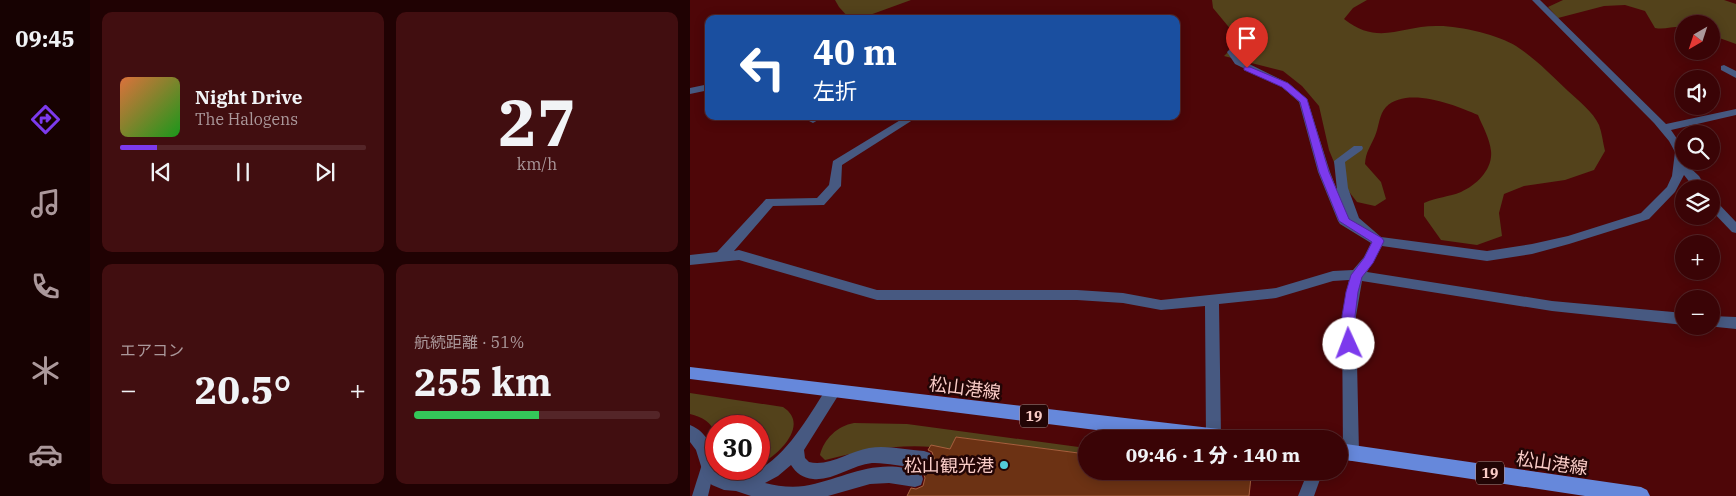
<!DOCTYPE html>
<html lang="ja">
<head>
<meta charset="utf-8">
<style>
  :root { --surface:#3a0406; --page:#410e10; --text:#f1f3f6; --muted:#ab989b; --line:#542528; --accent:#7c3aed }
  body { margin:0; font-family:"IBM Plex Serif","Noto Sans JP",serif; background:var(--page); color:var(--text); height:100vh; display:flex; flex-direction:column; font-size:19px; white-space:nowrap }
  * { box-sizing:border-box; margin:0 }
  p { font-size:16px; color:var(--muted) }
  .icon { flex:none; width:28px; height:28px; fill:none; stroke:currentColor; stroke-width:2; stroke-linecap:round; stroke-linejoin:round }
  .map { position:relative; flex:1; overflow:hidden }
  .side { display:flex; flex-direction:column; gap:12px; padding:12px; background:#200203; width:600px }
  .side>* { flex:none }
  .hud { position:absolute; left:15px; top:15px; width:475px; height:105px; border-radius:10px; box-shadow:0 2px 12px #0003,0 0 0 1px var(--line); background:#1a4fa0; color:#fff; overflow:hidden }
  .needle { width:32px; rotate:219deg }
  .fabs { position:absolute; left:985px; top:15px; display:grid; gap:10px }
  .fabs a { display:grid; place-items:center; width:45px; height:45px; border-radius:50%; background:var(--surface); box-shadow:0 2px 12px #0003,0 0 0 1px var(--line); font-size:25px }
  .speed { position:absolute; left:15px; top:415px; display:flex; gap:10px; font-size:25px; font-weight:700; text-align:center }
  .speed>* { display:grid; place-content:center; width:65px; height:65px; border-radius:50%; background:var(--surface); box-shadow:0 2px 12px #0003,0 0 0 1px var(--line); line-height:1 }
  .speed .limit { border:8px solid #d22; background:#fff; color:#111 }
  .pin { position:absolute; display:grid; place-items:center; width:42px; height:42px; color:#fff; margin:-51px -21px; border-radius:50% 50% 50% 0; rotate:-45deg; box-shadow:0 0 5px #0007 }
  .pin .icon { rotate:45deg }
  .me { position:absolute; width:55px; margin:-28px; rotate:358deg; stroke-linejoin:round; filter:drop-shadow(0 0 4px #0008) }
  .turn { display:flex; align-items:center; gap:18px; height:105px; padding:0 25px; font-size:22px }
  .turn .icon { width:65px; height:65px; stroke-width:2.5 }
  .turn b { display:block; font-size:35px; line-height:42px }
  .big { font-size:38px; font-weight:800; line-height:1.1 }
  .side .tile { flex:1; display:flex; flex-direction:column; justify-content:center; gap:8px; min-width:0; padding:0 18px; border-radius:10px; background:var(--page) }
  .side .dial { align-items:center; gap:0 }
  .dial b { font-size:65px; line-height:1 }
  .song { display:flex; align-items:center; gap:15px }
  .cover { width:60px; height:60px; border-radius:8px; background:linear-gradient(135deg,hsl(20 70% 55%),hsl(120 70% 35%)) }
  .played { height:5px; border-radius:2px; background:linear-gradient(90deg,var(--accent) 15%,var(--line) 15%) }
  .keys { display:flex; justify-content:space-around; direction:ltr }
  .heat { display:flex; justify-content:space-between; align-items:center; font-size:28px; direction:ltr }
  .charge { height:8px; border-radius:4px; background:linear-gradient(90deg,#34c759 51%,var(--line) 0) }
  .side .tiles { flex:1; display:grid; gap:12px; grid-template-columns:repeat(2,1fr) }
  .trip { position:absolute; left:388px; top:430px; width:270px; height:50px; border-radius:25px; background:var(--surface); box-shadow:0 2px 12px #0003,0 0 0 1px var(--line); font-weight:800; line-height:50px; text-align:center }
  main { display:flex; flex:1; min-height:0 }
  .tab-bar { display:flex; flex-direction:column; width:90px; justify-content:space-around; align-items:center; background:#170202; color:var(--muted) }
  .tab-bar .icon { width:35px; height:35px }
  .tab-bar .current { color:var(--accent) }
  .tab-bar b { font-size:22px; color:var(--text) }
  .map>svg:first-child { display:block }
</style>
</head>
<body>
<main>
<nav class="tab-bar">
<b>09:45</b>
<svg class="icon current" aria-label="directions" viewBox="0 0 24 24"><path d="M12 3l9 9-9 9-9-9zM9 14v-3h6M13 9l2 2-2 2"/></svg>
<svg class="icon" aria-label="music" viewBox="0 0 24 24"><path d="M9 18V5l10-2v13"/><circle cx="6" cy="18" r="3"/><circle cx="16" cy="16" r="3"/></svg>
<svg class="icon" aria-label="phone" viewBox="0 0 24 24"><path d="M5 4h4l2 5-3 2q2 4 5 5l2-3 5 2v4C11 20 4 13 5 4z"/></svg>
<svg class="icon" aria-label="climate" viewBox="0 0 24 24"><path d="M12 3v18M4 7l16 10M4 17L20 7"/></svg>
<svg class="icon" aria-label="car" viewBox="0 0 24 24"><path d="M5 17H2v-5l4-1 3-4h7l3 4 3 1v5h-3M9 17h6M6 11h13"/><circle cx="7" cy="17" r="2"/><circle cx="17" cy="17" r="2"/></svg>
</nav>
<section class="side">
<div class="tiles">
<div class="tile">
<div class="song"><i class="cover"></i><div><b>Night Drive</b><p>The Halogens</p></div></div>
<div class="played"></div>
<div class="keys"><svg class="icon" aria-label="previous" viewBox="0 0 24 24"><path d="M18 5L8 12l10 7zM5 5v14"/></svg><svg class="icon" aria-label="pause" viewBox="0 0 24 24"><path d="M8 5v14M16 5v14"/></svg><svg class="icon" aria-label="next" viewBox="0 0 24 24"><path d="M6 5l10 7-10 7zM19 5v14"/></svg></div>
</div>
<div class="tile dial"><b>27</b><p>km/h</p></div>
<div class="tile"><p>エアコン</p>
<div class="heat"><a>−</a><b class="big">20.5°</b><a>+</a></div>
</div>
<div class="tile"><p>航続距離 · 51%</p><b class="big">255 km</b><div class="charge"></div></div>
</div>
</section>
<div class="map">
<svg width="1046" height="496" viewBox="0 0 1046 496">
  <rect width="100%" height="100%" fill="#4e0608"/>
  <g fill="#53421b">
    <path d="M 145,0 L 221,0 L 177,16 L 159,18 L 149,7 Z"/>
    <path d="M 522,0 L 677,0 L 663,8 L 654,19 C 688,46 711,26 746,26 C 767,25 809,35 826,46 C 846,59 862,76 878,91 C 889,101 903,112 909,125 C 912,133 913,143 915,151 L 904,170 L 875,180 L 834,186 L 814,194 L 809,213 L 812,236 L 787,245 L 751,240 L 734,216 L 734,203 C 747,197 759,197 771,192 C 787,185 803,169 801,151 C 800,139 792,125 788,115 C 765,105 717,86 696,107 C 689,114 689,127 685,136 C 680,148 676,151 675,164 L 691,182 L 696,199 L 685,206 L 667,202 L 653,184 L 639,150 L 629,106 L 612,86 L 593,71 L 534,56 L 544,46 L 547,37 L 523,8 Z"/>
    <path d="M 873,0 L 1034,0 L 1046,4 L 1046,44 L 1021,35 L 1021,24 L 994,24 L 994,27 C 983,26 975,30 965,28 L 955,11 L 935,5 L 914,6 L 868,18 L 858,7 Z"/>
    <path d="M 0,393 L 93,407 C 121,425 87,456 69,465 L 69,426 L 26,426 L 26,435 C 22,422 12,417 0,414 Z"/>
    <path d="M 164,423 L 217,424 L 396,448 L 396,454 L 266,437 L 260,449 C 217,442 177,449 135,460 L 130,455 C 134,439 147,426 164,423 Z"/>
  </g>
  <path fill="#6c3214" stroke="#a7613f" d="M 266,437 L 396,454 L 396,471 L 527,471 L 561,477 L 559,496 L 217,496 L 221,488 L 226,489 L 233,486 L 235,478 L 233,472 L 229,470 L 242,466 L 244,458 L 242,452 L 238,450 L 241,445 L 260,449 Z"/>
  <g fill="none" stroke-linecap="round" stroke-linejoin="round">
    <g fill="#475981" fill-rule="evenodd">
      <path d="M 18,459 L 23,461 L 25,466 L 18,496 L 2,496 L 13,461 Z"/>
      <path d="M 618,471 L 633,471 L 624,496 L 608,496 Z"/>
    </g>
    <g fill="#475981" fill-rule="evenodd">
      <path d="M 842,0 L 850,0 L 976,124 L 1046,109 L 1046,115 L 981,130 L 994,149 L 995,163 L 1009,176 L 1017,189 L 1005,189 L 994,175 L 985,192 L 959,219 L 879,244 L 842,254 L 797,261 L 692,246 L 677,272 L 862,301 L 994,313 L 994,325 L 862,311 L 672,281 L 666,316 L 669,453 L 667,459 L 661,461 L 655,459 L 653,453 L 652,316 L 659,280 L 643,281 L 586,298 L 529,304 L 531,436 L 530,439 L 516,439 L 515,306 L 471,310 L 433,303 L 387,300 L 187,300 L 49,260 L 0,265 L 0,255 L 27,252 L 76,199 L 127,198 L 139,185 L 143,161 L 217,116 L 229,116 L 152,165 L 151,186 L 134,205 L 83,206 L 44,251 L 49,250 L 187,290 L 387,290 L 433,293 L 471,300 L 586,288 L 643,271 L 663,270 L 674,257 L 681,243 L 650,224 L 648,221 L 628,172 L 609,102 L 592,87 L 545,64 L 537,52 L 544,45 L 545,36 L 549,33 L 553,36 L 552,46 L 546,52 L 551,60 L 598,83 L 617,99 L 640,172 L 647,190 L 644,161 L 664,146 L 672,146 L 673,148 L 672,150 L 655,162 L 658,188 L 669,218 L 691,237 L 797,251 L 842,244 L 878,236 L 951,213 L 977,187 L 982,176 L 985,152 L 979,141 L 964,123 Z"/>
      <path d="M 1034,65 L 1046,71 L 1046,78 L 1031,70 L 1031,66 Z"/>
      <path d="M 19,84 L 19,90 L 0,94 L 0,88 Z"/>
      <path d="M 109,116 L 123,116 L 128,120 L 123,123 Z"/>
      <path d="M 1021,199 L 1025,200 L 1046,222 L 1046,233 L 1042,232 L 1021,210 Z"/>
      <path d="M 1021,316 L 1046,317 L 1046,329 L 1017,326 L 1021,326 Z"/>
      <path d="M 143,384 L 148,386 L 151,391 L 114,450 L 115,458 L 119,462 C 139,467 160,451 179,448 C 197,445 216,450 234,451 L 240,453 L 242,459 L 240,465 C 223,471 200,462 182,463 C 162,465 143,481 123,479 C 113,478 106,473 101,465 L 88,476 L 75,483 C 87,486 101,488 114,486 C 155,479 187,455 231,473 L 233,479 L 231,485 L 225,487 L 199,483 L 180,484 L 138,496 L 61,496 L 46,491 L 34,490 L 22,485 L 15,479 L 6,450 L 0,442 L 0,425 C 18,432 25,451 26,469 C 30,470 32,473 36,474 C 83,485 117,418 138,386 Z"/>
    </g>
    <g fill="#6688db" fill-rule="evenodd">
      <path d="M 0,367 L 546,431 L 552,434 L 554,439 L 478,439 L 0,379 Z"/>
      <path d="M 649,443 L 951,487 L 957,490 L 960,496 L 895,496 L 649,459 Z"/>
    </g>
  </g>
  <path fill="#7c3aed" stroke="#51269a" d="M 554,67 L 560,67 L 598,83 L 617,99 L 639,172 L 659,219 L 692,238 L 694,241 L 683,263 L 672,277 L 668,292 L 665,316 L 666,344 L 664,348 L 659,349 L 655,348 L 653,344 L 652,316 L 656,292 L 661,275 L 674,258 L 682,242 L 649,221 L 629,172 L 610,102 L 592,87 L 554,70 Z"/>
  <circle fill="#52cbd9" stroke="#220505" stroke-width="2" cx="314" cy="465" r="5"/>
  <g text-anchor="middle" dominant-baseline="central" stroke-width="5" stroke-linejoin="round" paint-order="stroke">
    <g fill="#220505" stroke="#b8908d" stroke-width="1">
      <rect x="330" y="404.5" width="28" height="23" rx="4"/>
      <rect x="786" y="461.5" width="28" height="23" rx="4"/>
    </g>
    <g font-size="14" font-weight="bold" fill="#f9ccc7">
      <text x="344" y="416">19</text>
      <text x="800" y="473">19</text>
    </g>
    <g font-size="18" fill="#f9ccc7" stroke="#220505">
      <text transform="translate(275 388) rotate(7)">松山港線</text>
      <text transform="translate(862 463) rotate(8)">松山港線</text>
    </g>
    <g font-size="18" fill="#f9ccc7" stroke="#220505" text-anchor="end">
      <text x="304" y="465">松山観光港</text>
    </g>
  </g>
</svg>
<div class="fabs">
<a><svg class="needle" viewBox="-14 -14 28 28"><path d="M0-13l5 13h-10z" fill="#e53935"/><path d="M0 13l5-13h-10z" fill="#ab989b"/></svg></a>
<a><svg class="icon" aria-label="sound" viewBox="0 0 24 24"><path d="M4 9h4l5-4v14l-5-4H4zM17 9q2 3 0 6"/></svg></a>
<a><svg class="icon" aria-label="search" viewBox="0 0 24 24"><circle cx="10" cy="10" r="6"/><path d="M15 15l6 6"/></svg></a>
<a><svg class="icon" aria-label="layers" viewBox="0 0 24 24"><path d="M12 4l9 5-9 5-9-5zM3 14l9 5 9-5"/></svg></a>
<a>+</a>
<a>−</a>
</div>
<div class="speed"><div class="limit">30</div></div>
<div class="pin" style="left:557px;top:68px;background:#d93025"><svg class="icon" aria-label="arrive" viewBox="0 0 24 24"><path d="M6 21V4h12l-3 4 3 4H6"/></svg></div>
<svg class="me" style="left:659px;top:344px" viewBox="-20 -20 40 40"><circle r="19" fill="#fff"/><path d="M0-13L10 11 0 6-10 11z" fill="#7c3aed"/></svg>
<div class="trip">09:46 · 1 分 · 140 m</div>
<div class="hud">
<div class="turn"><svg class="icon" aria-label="left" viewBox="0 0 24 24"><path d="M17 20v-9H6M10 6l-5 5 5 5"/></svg><div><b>40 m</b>左折</div></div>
</div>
</div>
</main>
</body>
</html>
